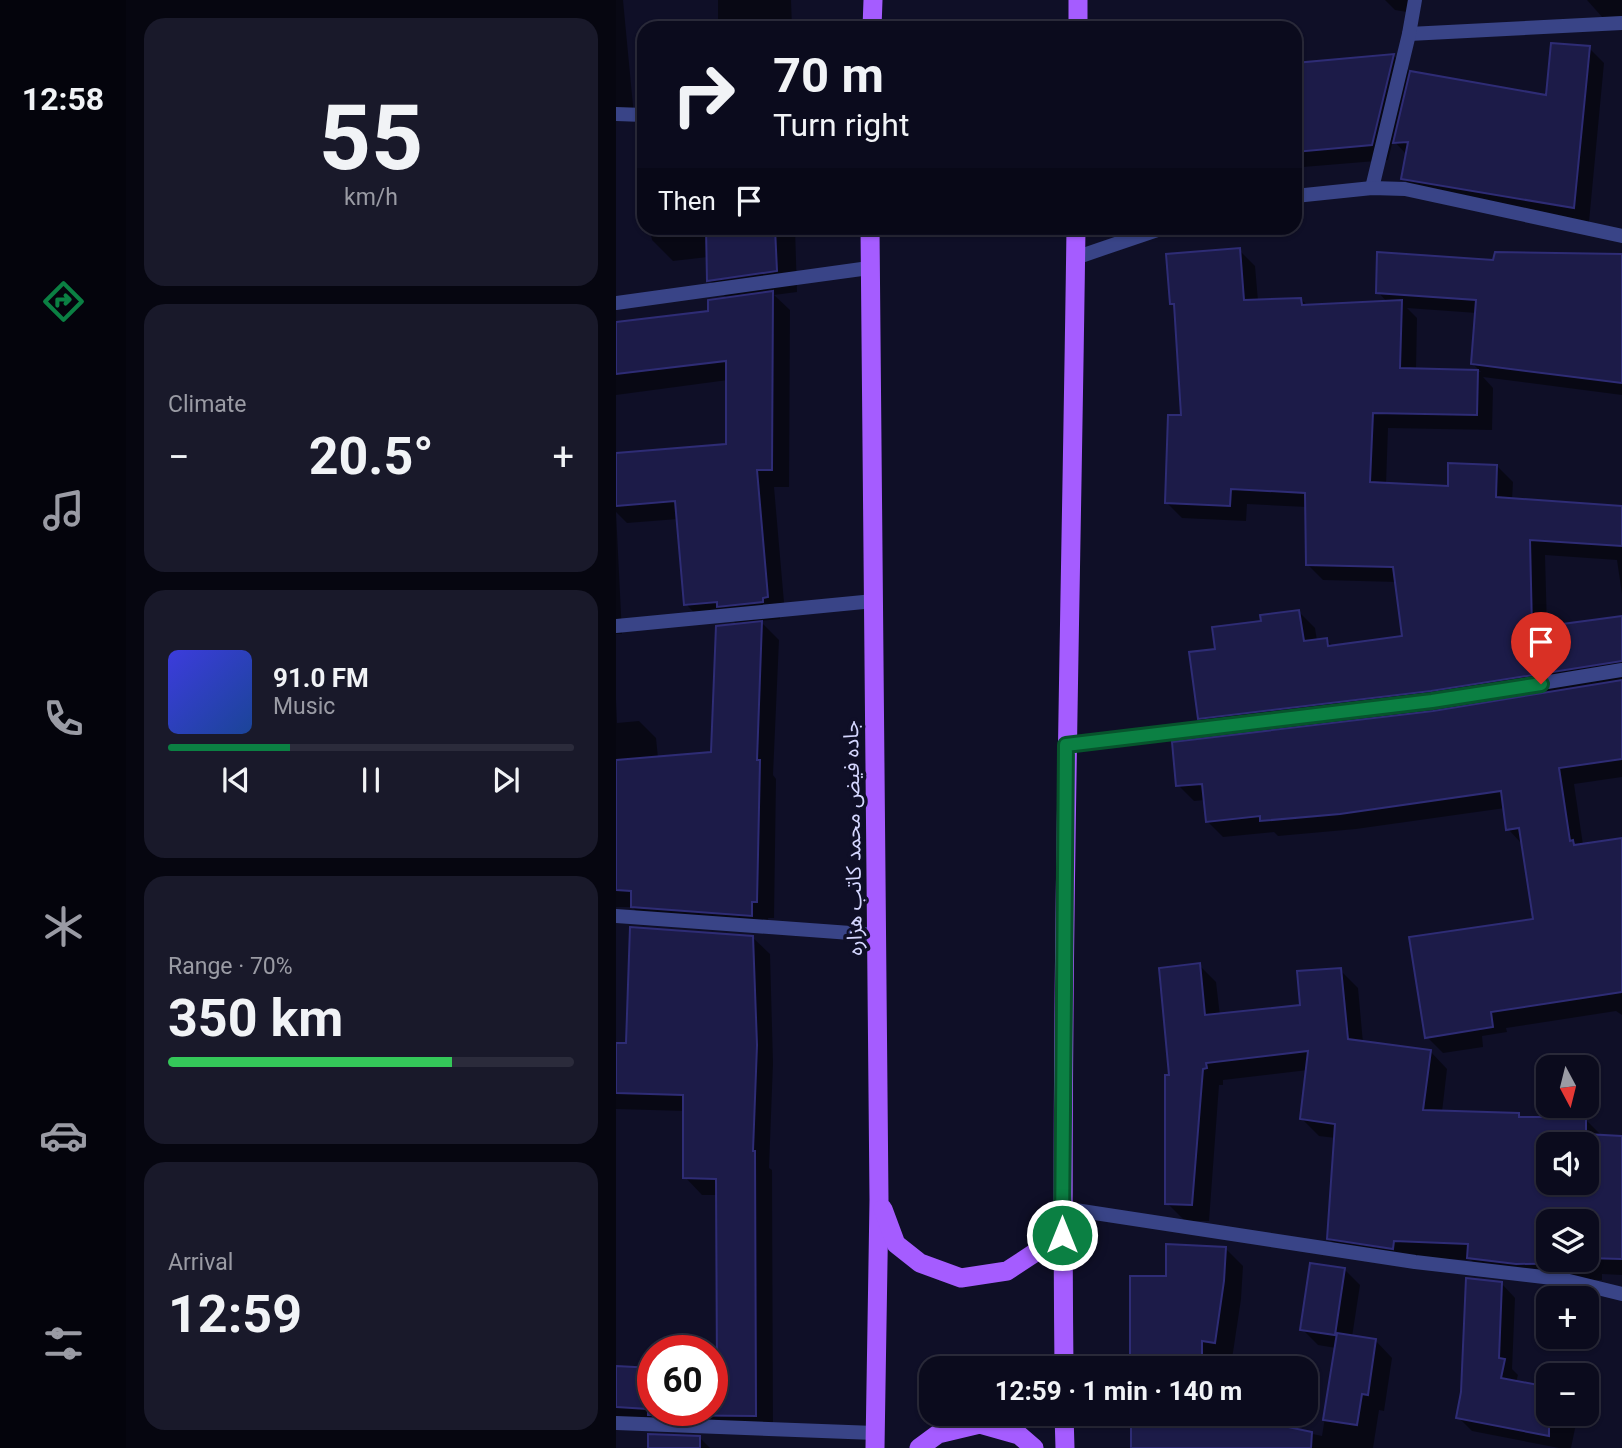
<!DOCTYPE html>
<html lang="en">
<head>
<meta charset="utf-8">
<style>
  :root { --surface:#0b0b1d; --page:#19192a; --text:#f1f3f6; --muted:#9a9ba4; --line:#2b2b3b; --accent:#0b8043 }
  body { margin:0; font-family:Roboto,"Noto Sans Arabic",sans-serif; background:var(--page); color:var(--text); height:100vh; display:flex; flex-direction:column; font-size:26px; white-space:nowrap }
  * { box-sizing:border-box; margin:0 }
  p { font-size:23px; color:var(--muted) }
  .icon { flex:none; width:38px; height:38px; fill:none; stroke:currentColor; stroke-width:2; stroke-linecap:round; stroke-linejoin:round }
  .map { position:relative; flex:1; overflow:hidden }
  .drawer { display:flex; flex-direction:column; gap:18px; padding:18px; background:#060610; width:490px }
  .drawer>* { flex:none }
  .top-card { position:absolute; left:21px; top:21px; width:665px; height:214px; border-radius:21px; box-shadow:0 2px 5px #0004,0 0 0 2px var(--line); background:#0b0b1d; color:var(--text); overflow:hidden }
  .needle { width:46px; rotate:173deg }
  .controls { position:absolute; left:920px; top:1055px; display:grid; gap:14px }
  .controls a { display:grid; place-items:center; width:63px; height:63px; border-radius:14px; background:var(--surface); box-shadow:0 2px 5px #0004,0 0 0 2px var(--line); font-size:35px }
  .speed { position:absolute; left:21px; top:1335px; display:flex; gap:14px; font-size:35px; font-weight:700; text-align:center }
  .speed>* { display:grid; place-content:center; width:91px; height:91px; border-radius:50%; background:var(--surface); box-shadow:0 2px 5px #0004,0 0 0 2px var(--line); line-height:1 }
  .speed .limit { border:10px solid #d22; background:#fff; color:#111 }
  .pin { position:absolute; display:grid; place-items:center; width:60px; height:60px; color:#fff; margin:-72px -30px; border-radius:50% 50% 50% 0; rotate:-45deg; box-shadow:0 0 7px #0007 }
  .pin .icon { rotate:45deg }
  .me { position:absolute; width:77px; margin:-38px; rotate:0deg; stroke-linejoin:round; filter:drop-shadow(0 0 5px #0008) }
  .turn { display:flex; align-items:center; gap:24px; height:147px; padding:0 21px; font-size:32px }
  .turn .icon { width:91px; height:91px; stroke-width:2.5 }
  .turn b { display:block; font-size:49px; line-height:60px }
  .then { display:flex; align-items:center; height:66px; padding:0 21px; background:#0003; gap:14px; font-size:26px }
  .big { font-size:52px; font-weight:700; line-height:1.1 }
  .drawer .tile { flex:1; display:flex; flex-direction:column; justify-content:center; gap:10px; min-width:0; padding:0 24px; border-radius:21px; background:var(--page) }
  .drawer .dial { align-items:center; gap:0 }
  .dial b { font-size:91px; line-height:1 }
  .song { display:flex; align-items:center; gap:21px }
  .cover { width:84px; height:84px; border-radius:10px; background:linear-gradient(135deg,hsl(240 70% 55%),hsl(220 70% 35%)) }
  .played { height:7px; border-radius:4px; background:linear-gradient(90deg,var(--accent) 30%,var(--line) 30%) }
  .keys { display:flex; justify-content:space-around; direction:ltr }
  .heat { display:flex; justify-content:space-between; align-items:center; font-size:38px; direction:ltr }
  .charge { height:10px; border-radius:5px; background:linear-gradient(90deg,#34c759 70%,var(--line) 0) }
  .trip { position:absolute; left:303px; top:1356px; width:399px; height:70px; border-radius:21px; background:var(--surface); box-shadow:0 2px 5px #0004,0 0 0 2px var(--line); font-weight:700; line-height:70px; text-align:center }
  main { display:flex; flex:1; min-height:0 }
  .dock { display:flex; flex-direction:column; width:126px; justify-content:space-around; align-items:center; background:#04040c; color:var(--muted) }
  .dock .icon { width:49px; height:49px }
  .dock .on { color:var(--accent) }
  .dock b { font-size:32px; color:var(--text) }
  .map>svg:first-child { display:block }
</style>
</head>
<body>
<main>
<nav class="dock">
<b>12:58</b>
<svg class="icon on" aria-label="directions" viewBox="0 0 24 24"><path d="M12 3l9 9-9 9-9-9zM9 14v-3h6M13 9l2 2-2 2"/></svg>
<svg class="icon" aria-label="music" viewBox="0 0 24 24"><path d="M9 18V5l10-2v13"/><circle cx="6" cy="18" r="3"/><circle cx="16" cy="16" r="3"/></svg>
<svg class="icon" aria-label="phone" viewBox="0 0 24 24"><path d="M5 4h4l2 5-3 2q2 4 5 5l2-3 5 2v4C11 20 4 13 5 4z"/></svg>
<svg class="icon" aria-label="climate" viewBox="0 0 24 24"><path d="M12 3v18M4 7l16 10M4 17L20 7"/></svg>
<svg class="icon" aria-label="car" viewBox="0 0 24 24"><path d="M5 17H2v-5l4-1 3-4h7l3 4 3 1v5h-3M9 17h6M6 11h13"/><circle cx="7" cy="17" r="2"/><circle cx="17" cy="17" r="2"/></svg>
<svg class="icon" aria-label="filters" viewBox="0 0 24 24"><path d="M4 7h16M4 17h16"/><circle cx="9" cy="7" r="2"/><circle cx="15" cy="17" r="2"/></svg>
</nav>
<section class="drawer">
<div class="tile dial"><b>55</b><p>km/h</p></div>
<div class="tile"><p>Climate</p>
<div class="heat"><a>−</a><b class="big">20.5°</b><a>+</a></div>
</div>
<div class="tile">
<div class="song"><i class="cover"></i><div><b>91.0 FM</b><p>Music</p></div></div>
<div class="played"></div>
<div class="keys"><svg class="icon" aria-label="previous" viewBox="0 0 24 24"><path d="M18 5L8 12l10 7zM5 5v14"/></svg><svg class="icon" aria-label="pause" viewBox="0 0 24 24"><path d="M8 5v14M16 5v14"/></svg><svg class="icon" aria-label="next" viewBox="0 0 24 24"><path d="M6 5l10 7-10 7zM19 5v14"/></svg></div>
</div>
<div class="tile"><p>Range · 70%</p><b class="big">350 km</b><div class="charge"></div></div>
<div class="tile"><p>Arrival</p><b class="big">12:59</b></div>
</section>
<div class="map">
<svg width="1006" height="1448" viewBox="0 0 1006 1448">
  <rect width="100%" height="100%" fill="#0f0f27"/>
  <g fill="#0007" fill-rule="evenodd">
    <path d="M 0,0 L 7,0 L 18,116 L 0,118 Z"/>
    <path d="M 102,0 L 193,0 L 175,0 L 176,28 L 102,28 Z"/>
    <path d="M 769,0 L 806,0 L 803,14 L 779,10 Z"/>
    <path d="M 971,0 L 1006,0 L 1006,16 L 987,18 Z"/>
    <path d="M 973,48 L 988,63 L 973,222 L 802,193 L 787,178 L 791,155 L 777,140 L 772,160 L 687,167 L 679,162 L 679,65 L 778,56 L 794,72 L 932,97 Z"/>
    <path d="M 34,228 L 179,228 L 181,292 L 158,295 L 174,310 L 173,487 L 158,487 L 169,614 L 164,615 L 164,619 L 144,621 L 163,640 L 157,775 L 160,779 L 158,918 L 152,918 L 153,933 L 33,924 L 16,907 L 0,907 L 0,700 L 1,723 L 23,721 L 40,738 L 42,758 L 97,754 L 122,626 L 116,619 L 87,622 L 70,604 L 62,519 L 11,523 L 0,512 L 6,634 L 0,634 L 0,455 L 112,445 L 112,380 L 0,395 L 0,323 L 94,313 L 112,299 L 93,280 L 92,257 L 57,261 L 36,240 Z"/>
    <path d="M 623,250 L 639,266 L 642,301 L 685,299 L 692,306 L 772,303 L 762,292 L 878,262 L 1006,256 L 1006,395 L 867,377 L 877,388 L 876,430 L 772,428 L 770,485 L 834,487 L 881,466 L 897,482 L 896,500 L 1006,507 L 1006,594 L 1001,560 L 929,555 L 931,628 L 1006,618 L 1006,777 L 958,784 L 967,845 L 1006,840 L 1006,1015 L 1000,1011 L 890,1028 L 891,1032 L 866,1036 L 867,1047 L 827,1053 L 811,1037 L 919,921 L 907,845 L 892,829 L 889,808 L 740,829 L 662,836 L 658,832 L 607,837 L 591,821 L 589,800 L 578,801 L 562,785 L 835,709 L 834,706 L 600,735 L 584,719 L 601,651 L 647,622 L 683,612 L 699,628 L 701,641 L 710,640 L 718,647 L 788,637 L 781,582 L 707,580 L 691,564 L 691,507 L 631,504 L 630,521 L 566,518 L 550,502 L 567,417 L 561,308 L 556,303 ZM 791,308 L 861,313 L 856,363 L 865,372 L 800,370 L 801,318 Z"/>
    <path d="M 136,937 L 154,954 L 157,1063 L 153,1168 L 156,1170 L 157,1433 L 0,1422 L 0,1368 L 37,1410 L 96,1410 L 102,1374 L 102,1195 L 86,1195 L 69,1177 L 69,1111 L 0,1109 L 0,1045 L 12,1045 Z"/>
    <path d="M 583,965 L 600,982 L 604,1016 L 686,1006 L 724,970 L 742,988 L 747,1043 L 814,1051 L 831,1069 L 826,1112 L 902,1115 L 906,1119 L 969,1119 L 987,1137 L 1006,1138 L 1006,1275 L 986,1274 L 986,1280 L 918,1281 L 870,1275 L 855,1260 L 730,1256 L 712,1238 L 720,1138 L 703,1136 L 685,1118 L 692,1070 L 607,1080 L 607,1085 L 603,1085 L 593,1221 L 569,1221 L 551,1203 L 555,1077 ZM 933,1144 L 971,1144 L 971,1183 L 933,1183 ZM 933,1222 L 971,1222 L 971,1260 L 933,1260 Z"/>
    <path d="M 610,1249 L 627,1266 L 625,1299 L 616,1359 L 603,1358 L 603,1368 L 516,1368 L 516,1278 L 551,1278 Z"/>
    <path d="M 728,1269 L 744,1285 L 736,1337 L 759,1340 L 776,1358 L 768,1411 L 763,1410 L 757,1448 L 517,1448 L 516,1414 L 603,1414 L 706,1436 L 720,1348 L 702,1345 L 686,1329 Z"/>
    <path d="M 885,1283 L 899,1298 L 896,1369 L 902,1375 L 900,1382 L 933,1414 L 962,1414 L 955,1448 L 943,1448 L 856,1431 L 842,1417 Z"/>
    <path d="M 84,1438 L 94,1448 L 33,1448 Z"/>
  </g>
  <g fill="#1c1b48" stroke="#2e2c75" stroke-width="2" fill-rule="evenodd">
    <path d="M 935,43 L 974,46 L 958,208 L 785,179 L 792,142 L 777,143 L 794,71 L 930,95 Z"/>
    <path d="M 778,54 L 756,145 L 679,152 L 679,63 Z"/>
    <path d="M 90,228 L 159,228 L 161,271 L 91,281 Z"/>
    <path d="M 624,248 L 628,300 L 685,298 L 686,305 L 786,300 L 784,368 L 862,370 L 861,415 L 757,413 L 754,482 L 832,486 L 832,463 L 881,465 L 880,497 L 1006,506 L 1006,546 L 914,540 L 916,628 L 1006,616 L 1006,661 L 815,691 L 582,719 L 573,652 L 599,649 L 596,627 L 645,621 L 644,615 L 683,610 L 688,641 L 711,638 L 712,646 L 786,636 L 777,567 L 690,565 L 689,493 L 615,489 L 614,506 L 549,503 L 552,415 L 565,415 L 558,304 L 554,304 L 550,254 Z"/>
    <path d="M 761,252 L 877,260 L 879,252 L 1006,254 L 1006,383 L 855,364 L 860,300 L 760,293 Z"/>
    <path d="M 157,291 L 156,470 L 141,470 L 152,597 L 147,598 L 147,602 L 101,607 L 101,602 L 68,605 L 59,501 L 0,506 L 0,453 L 110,444 L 110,361 L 0,374 L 0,322 L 92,311 L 92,300 Z"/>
    <path d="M 146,621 L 141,760 L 144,760 L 141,902 L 136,902 L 136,916 L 15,907 L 15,891 L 0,890 L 0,760 L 95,752 L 100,626 Z"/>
    <path d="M 1006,680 L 1006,759 L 943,768 L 954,841 L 957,840 L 958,845 L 1006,838 L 1006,992 L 875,1012 L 877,1027 L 809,1038 L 793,937 L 917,919 L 903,828 L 890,830 L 885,791 L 724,814 L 644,821 L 644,816 L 590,822 L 586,784 L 560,786 L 556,742 L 817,711 Z"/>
    <path d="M 14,927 L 137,936 L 141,1045 L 137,1151 L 139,1151 L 140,1416 L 32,1415 L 32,1409 L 0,1407 L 0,1366 L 37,1368 L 37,1410 L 96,1410 L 96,1372 L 101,1372 L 100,1179 L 67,1178 L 67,1095 L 0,1093 L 0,1043 L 10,1043 Z"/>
    <path d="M 584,963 L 589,1015 L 684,1005 L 681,971 L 725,968 L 732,1039 L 815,1050 L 807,1110 L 903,1113 L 903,1117 L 970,1117 L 970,1134 L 1006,1136 L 1006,1259 L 971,1258 L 971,1222 L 933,1222 L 933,1260 L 969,1260 L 969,1263 L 900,1264 L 851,1258 L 852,1244 L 778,1241 L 777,1249 L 711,1239 L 719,1124 L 684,1119 L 692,1051 L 590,1063 L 591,1068 L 587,1069 L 576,1205 L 549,1204 L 549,1075 L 553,1075 L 543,968 ZM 933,1144 L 971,1144 L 971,1183 L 933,1183 Z"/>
    <path d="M 550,1244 L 610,1247 L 608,1281 L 599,1343 L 586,1341 L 586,1368 L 514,1368 L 514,1276 L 550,1276 Z"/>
    <path d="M 694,1263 L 729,1268 L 719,1335 L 684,1330 Z"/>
    <path d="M 850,1278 L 886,1282 L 883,1358 L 889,1359 L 885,1378 L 933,1387 L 933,1436 L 840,1418 L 845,1392 Z"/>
    <path d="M 721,1333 L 760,1339 L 752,1395 L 746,1394 L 741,1425 L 707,1420 Z"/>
    <path d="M 515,1414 L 611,1414 L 696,1432 L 695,1448 L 515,1448 Z"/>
    <path d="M 32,1434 L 84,1436 L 84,1448 L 32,1448 Z"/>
  </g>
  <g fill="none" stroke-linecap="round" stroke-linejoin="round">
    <g stroke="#394487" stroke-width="14">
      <path d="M 793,34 L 1006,23"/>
      <path d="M 0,114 L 28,115"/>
      <path d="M 756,188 L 793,34 L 799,0"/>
      <path d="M 679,196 L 756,188 L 789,189 L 1006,236"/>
      <path d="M 459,258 L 547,228"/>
      <path d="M 0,303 L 253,268"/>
      <path d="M 0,626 L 258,601"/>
      <path d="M 450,745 L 816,701 L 1006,670"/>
      <path d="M 0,916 L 262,935"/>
      <path d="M 446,1208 L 799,1262 L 945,1279 L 1006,1294"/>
      <path d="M 0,1423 L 259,1433"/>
    </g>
    <g stroke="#a55cff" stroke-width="19">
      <path d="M 256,28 L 257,0"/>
      <path d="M 462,28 L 462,0"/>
      <path d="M 254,228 L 263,1200 L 259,1448"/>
      <path d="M 267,1209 L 280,1244 L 304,1263 L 345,1278 L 391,1271 L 426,1248 L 444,1213"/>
      <path d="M 448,1368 C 444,988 455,608 460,228"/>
      <path d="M 448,1414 L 449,1448"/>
      <path d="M 303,1448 L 322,1434 L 364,1424 L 403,1435 L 418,1448"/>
    </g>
  </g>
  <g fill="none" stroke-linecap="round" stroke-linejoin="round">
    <defs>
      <path id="route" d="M 446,1235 L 450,745 L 816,701 L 925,684"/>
    </defs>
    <use href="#route" stroke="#07532c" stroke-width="18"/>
    <use href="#route" stroke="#0b8043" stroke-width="12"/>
  </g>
  <g text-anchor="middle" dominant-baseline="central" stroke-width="7" stroke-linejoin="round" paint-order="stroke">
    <g font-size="21" fill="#d5d7ff" stroke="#0f0f27">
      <text transform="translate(237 838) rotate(-91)">جاده فیض محمد کاتب هزاره</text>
    </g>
  </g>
</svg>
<div class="controls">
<a><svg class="needle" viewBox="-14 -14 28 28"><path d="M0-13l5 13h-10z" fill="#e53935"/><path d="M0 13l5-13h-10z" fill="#9a9ba4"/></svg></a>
<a><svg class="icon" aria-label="sound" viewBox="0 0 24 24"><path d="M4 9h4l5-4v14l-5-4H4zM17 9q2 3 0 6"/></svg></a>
<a><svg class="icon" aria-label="layers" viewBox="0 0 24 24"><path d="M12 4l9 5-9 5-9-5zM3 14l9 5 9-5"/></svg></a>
<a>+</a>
<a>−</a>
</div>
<div class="speed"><div class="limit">60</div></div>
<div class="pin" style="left:925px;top:684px;background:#d93025"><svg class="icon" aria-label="arrive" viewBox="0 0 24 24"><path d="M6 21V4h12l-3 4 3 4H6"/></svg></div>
<svg class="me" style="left:446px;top:1235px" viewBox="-20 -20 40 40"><circle r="17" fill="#0b8043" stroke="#fff" stroke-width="3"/><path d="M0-11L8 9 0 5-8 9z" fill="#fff"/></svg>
<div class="trip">12:59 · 1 min · 140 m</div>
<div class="top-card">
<div class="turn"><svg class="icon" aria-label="right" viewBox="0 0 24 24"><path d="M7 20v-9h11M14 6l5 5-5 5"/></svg><div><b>70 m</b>Turn right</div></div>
<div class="then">Then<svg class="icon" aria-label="arrive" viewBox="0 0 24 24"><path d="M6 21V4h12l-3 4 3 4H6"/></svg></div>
</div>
</div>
</main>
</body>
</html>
